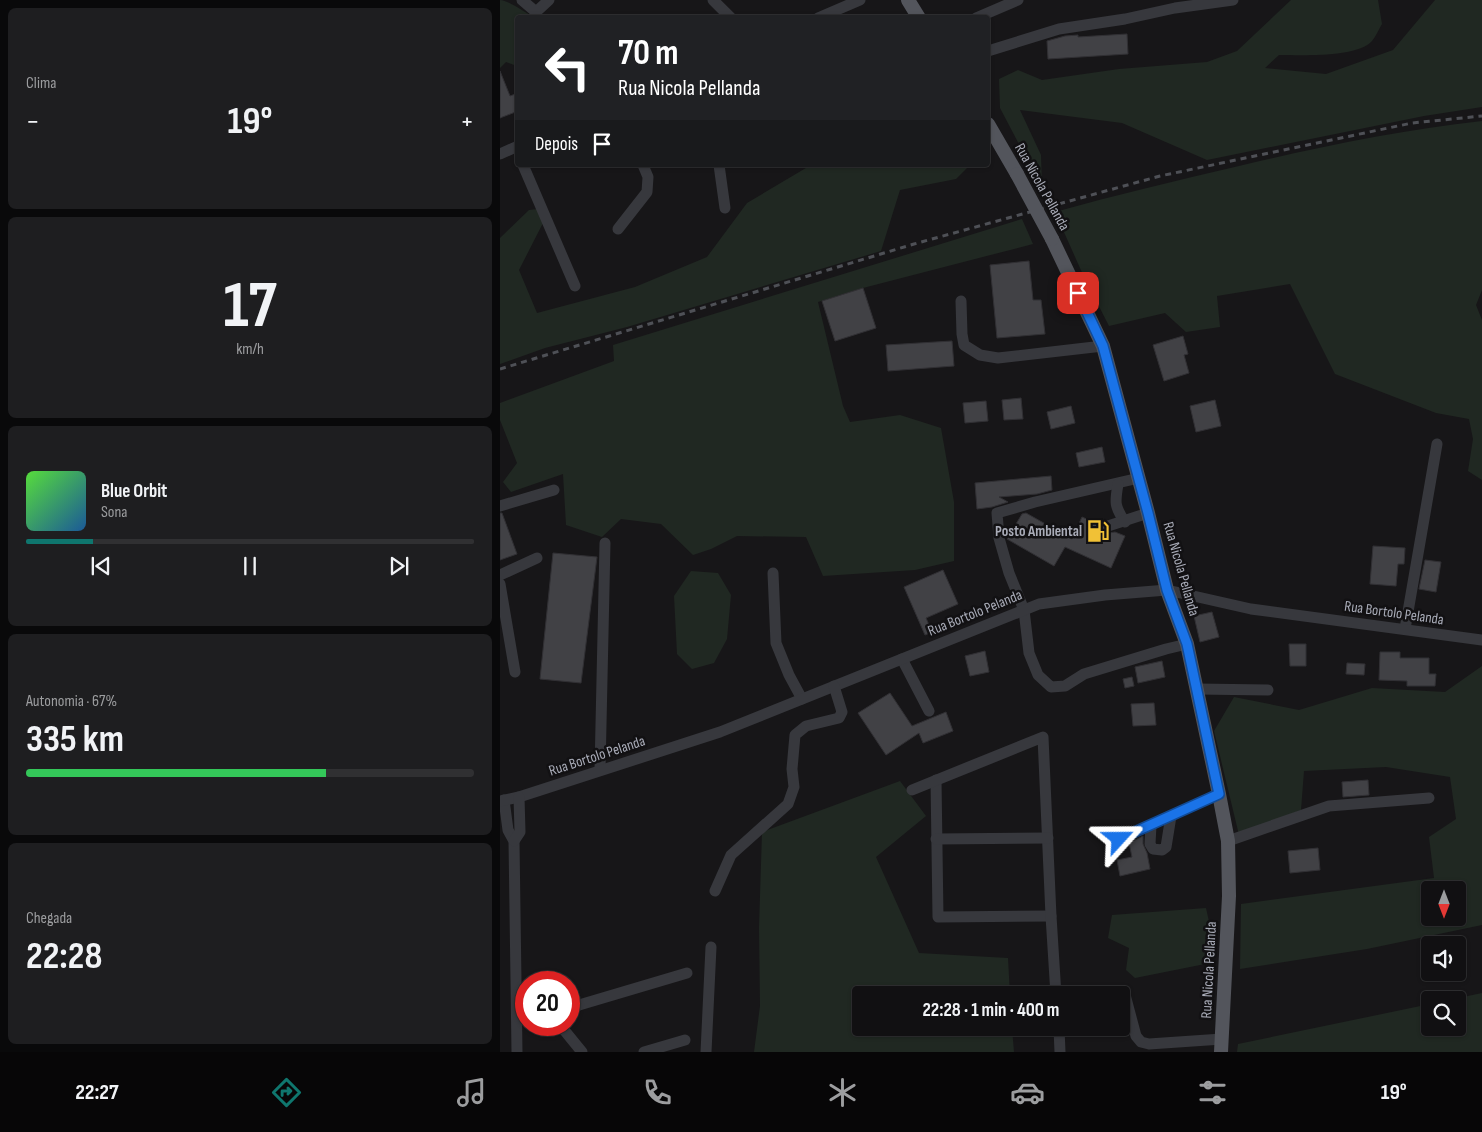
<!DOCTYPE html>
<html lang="pt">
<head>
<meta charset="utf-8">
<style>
  :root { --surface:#111012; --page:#1e1e20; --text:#f1f3f6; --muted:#9c9d9f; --line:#303032; --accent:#0f766e }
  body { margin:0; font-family:"Sofia Sans Condensed",sans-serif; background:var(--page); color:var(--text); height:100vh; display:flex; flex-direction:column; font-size:19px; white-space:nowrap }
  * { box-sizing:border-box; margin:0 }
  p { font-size:16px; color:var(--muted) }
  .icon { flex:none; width:28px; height:28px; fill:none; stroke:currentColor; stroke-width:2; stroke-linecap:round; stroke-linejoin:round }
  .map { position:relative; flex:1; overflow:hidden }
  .side { display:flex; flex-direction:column; gap:8px; padding:8px; background:#09090a; width:500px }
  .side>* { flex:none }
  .guide { position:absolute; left:15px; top:15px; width:475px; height:152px; border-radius:5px; box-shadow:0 1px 4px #0004,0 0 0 1px var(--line); background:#202124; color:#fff; overflow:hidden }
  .needle { width:32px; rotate:180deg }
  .fabs { position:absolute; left:921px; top:881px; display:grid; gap:10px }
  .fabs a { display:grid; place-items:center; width:45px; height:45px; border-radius:5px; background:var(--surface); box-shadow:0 1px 4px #0004,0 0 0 1px var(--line); font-size:25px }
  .speed { position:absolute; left:15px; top:971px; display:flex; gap:10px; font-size:25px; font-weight:700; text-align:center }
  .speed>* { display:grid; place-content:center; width:65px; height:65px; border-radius:50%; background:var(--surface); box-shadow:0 1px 4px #0004,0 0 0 1px var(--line); line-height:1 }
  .speed .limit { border:8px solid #d22; background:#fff; color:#111 }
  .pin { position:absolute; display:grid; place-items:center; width:42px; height:42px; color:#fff; margin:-21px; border-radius:10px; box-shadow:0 2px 8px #0006 }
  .me { position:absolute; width:55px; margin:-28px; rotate:66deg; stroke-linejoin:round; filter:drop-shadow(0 0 4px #0008) }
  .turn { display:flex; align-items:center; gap:18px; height:105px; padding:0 20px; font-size:22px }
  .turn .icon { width:65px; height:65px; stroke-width:2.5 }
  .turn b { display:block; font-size:35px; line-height:42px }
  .then { display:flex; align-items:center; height:48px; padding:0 20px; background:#0003; gap:10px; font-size:19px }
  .big { font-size:38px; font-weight:700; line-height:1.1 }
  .side .tile { flex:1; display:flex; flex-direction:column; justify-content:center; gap:8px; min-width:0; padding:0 18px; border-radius:8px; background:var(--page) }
  .side .dial { align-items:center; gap:0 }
  .dial b { font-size:65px; line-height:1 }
  .song { display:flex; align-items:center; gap:15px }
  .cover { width:60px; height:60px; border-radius:8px; background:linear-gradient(135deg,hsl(110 70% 55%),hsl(210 70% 35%)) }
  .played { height:5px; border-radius:2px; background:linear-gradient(90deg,var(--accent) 15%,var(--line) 15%) }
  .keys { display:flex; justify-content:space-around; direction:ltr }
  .heat { display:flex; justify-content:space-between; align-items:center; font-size:28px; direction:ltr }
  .charge { height:8px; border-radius:4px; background:linear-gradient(90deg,#34c759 67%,var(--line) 0) }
  .trip { position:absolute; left:352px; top:986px; width:278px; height:50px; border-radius:5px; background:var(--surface); box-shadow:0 1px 4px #0004,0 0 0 1px var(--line); font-weight:700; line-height:50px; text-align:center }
  .tab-bar { display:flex; height:80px; justify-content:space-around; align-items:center; background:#070607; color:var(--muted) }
  .tab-bar .icon { width:35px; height:35px }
  .tab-bar .on { color:var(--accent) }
  .tab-bar b { font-size:22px; color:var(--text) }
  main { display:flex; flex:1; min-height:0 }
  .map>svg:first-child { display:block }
</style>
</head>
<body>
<main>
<section class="side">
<div class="tile"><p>Clima</p>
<div class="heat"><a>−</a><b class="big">19°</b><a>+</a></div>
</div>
<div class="tile dial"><b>17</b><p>km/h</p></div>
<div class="tile">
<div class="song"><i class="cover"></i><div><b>Blue Orbit</b><p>Sona</p></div></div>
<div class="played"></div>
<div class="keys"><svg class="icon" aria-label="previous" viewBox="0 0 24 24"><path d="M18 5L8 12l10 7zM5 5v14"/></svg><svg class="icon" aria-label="pause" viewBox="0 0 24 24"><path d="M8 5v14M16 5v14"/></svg><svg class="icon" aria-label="next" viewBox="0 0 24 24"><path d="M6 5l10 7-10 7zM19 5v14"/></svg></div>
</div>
<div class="tile"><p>Autonomia · 67%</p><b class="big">335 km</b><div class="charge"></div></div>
<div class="tile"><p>Chegada</p><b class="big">22:28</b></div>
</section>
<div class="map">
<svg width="982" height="1052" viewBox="0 0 982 1052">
  <rect width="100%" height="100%" fill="#171618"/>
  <g fill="#202822" fill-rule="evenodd">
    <path d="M 0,0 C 8,0 25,13 34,17 L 18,18 L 17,66 L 6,62 L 0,68 Z"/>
    <path d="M 791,0 L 878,0 L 882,24 C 879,29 876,36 872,41 C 857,58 801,55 779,55 L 765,68 L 826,74 L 893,50 L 935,0 L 982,0 L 982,107 L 924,116 L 707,160 L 622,123 L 520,110 L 541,155 L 542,188 L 500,108 L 499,79 L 518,70 L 542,80 L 619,69 L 707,62 L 737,51 Z"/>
    <path d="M 982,121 L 982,290 L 976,305 L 982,320 L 982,480 L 968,471 L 973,439 L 969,419 L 936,413 L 835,374 L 790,284 L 717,296 L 720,327 L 686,332 L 665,313 L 609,326 L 584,277 L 555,212 C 616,195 678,180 739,166 C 819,147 900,130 982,121 Z"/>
    <path d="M 311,165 L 470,165 L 456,179 L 400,190 L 381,251 L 127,327 L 45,348 L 0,364 L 0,238 L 29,210 L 38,209 L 43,223 L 19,270 L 37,313 L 135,287 L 207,257 L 247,203 Z"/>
    <path d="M 522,219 L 533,244 L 363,288 L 318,302 L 343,406 L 350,422 L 400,415 L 441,428 L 454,502 L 454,561 L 415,570 L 323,576 L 306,537 L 237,536 L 211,549 L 193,555 L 161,524 L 121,519 L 102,537 L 66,525 L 63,474 L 11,492 L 3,482 L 17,463 L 0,420 L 0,403 L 114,361 L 113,345 Z"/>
    <path d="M 191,571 L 218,573 L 231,595 L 227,639 L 214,663 L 192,669 L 177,654 L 174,596 Z"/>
    <path d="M 982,666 L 982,925 L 867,949 L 740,969 L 741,904 L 934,878 L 929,837 L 956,819 L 950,777 L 886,767 L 804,771 L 801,810 L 739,835 L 714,731 L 734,697 L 799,710 L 872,688 L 945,692 ZM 930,890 L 958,890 L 958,918 L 930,918 Z"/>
    <path d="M 400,781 L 426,816 L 376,857 L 419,953 L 508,958 L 510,995 L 361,995 L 361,1028 L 512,1028 L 514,1052 L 254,1052 L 260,1006 L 259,928 L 262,832 Z"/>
    <path d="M 706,908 L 712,935 L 705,964 L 635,978 L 626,970 L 629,948 L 608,938 L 612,915 Z"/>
    <path d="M 982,993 L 982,1052 L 737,1052 L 738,1044 L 930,1004 L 930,1028 L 958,1028 L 958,1000 L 949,1000 Z"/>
  </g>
  <g fill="#414145" stroke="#313034">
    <path d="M 627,34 L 628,54 L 548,59 L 547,41 L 565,36 L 578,35 L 578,37 Z"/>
    <path d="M 0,71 L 10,96 L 18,93 L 18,111 L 0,118 Z"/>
    <path d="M 529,261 L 533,300 L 541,300 L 545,334 L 497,338 L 490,265 Z"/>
    <path d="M 363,288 L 376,328 L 335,341 L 322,301 Z"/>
    <path d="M 683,336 L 688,354 L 684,355 L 689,373 L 664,381 L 653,345 Z"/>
    <path d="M 452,341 L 454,366 L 388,371 L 386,345 Z"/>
    <path d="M 521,398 L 523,419 L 504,420 L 502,400 Z"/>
    <path d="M 715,400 L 721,426 L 696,432 L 690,406 Z"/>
    <path d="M 486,401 L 488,421 L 465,423 L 463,403 Z"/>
    <path d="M 571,406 L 575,423 L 551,429 L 547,412 Z"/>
    <path d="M 602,447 L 605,462 L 579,467 L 576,453 Z"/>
    <path d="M 551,476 L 552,490 L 537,494 L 499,497 L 508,502 L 492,507 L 477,509 L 475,483 Z"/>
    <path d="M 0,513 L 2,513 L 17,554 L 0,560 Z"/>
    <path d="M 526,513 L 572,539 L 582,517 L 598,524 L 598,530 L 603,534 L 615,532 L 625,536 L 611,568 L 565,547 L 554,566 L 507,539 L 522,514 Z"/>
    <path d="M 873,546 L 905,548 L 904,564 L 898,564 L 896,586 L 870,584 Z"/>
    <path d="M 53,553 L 97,557 L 81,683 L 40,679 Z"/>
    <path d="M 925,560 L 941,562 L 936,592 L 919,589 Z"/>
    <path d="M 443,570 L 458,604 L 426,618 L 432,632 L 425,635 L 404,587 Z"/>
    <path d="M 712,612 L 719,637 L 700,642 L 694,616 Z"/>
    <path d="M 789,644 L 806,644 L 806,666 L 790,666 Z"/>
    <path d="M 485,651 L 489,672 L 470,676 L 465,656 Z"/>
    <path d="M 880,652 L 900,652 L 900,658 L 929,658 L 929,674 L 936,674 L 935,686 L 907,686 L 907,681 L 879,680 Z"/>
    <path d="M 662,661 L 665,677 L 638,683 L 635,667 Z"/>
    <path d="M 847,663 L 865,664 L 864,675 L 846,674 Z"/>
    <path d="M 632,677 L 634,686 L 625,688 L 623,679 Z"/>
    <path d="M 390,693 L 412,726 L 446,712 L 453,731 L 423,743 L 419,733 L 386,755 L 358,713 Z"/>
    <path d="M 654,703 L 656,725 L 633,726 L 631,704 Z"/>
    <path d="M 868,780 L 869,795 L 843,797 L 842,782 Z"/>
    <path d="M 643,836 L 643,844 L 647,853 L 650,869 L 620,876 L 617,860 L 632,857 L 629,843 Z"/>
    <path d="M 818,848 L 820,870 L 790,873 L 788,851 Z"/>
  </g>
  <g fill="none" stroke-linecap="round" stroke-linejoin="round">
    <g stroke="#37383d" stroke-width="11">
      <path d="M 22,0 L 36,12 L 49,0"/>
      <path d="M 213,0 L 231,18"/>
      <path d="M 318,18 L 360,0"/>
      <path d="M 476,18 L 518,0"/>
      <path d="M 488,51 L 559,29 L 625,19 L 675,8 L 733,0"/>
      <path d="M 0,154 L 18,146"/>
      <path d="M 23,165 L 75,286"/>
      <path d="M 219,165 L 225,208"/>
      <path d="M 118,229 L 147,192 L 148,177 L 143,165"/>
      <path d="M 461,301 L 462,334 L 464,345 L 480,355 L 498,358 L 603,346"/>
      <path d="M 639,478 L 535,502 L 497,513 L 499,538 L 509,573 L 524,610 L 529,653 L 538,675 L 551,687 L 565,686 L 584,674 L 666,649 L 687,644"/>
      <path d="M 618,484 C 615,502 614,506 625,522"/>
      <path d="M 0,506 L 54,490"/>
      <path d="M 605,527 L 648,513"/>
      <path d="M 273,573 L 276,643 L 289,675 L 302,699"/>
      <path d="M 0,575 L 37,558"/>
      <path d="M 0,584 L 15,672"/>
      <path d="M 905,629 L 937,444"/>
      <path d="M 402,659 L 429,711"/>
      <path d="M 697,689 L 768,690"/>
      <path d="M 100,770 L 105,543"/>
      <path d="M 436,780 L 438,917 L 551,916"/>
      <path d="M 412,790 L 543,737 L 551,916 L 556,995"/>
      <path d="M 4,800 L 8,830 L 14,841 L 17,1052"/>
      <path d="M 0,801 L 19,797 L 220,732 L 539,604 L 605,595 L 667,590 L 751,609 L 982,640"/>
      <path d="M 651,825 L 650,844 L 653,849 L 662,850 L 666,847 L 671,816"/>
      <path d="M 436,839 L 548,838"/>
      <path d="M 619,839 L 719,794"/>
      <path d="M 14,841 L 20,832 L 19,797"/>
      <path d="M 728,841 L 829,806 L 929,798"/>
      <path d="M 215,891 L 231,855 L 288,804 L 294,787 L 292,769 L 295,735 L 306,726 L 339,718 L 342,712 L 334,686"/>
      <path d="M 624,991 L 636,1036 L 641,1042 L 649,1044 L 722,1039"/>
      <path d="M 69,1008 L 187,973"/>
      <path d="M 60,1025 L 82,1052"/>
      <path d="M 559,1028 L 560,1052"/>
      <path d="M 144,1052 L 185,1040"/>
      <path d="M 206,1052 L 211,947"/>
    </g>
    <g stroke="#53555c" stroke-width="14">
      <path d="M 408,0 L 419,18"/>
      <path d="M 488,124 L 517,174"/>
      <path d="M 552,239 L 603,346 L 648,513 L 667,590 L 687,644 L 719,794 L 728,841 L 729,896 L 721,1052"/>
    </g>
    <path stroke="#4e5056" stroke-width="3" stroke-dasharray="6 5" stroke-linecap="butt" d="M 0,369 L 414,244 L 660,176 L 912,123 L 982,116"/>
    <path stroke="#53555c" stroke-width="14" d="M 517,174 L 552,239"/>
  </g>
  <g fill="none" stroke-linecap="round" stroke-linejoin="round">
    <defs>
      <path id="route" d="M 578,293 L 603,346 L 648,513 L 667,590 L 687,644 L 719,794 L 619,839"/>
    </defs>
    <use href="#route" stroke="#114b97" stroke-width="12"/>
    <use href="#route" stroke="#1a73e8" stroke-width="9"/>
  </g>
  <defs>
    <symbol id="fuel-bare" viewBox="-9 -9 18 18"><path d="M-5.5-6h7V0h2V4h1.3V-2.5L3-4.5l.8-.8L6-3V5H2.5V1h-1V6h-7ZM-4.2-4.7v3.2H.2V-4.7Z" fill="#f1c136" stroke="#121113" stroke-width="2.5" paint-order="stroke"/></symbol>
  </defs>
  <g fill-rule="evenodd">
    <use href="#fuel-bare" x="582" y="515" width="32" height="32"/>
  </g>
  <g text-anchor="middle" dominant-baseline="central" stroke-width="5" stroke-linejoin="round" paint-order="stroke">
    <g font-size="15" fill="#a9acb8" stroke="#121113">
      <text transform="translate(542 187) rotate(61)">Rua Nicola Pellanda</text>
      <text transform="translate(681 569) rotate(74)">Rua Nicola Pellanda</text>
      <text transform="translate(475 613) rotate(-22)">Rua Bortolo Pelanda</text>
      <text transform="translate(894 613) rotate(8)">Rua Bortolo Pelanda</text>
      <text transform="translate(97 756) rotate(-18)">Rua Bortolo Pelanda</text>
      <text transform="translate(709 970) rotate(-87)">Rua Nicola Pellanda</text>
    </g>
    <g font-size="15" font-weight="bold" fill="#a9acb8" stroke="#121113" text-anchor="end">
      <text x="582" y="531">Posto Ambiental</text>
    </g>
  </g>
</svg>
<div class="fabs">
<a><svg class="needle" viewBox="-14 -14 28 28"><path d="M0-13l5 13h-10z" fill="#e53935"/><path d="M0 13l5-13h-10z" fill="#9c9d9f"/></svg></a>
<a><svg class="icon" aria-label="sound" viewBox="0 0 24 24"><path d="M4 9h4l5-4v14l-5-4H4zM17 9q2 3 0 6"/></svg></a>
<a><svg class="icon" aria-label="search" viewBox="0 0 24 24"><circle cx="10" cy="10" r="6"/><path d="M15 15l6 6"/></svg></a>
</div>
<div class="speed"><div class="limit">20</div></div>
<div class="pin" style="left:578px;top:293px;background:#d93025"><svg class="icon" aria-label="arrive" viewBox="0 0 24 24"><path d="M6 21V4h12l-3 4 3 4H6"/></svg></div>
<svg class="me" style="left:619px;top:839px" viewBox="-20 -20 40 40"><path d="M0-17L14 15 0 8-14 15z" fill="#1a73e8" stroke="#fff" stroke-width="4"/></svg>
<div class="trip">22:28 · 1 min · 400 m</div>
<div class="guide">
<div class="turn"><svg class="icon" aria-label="left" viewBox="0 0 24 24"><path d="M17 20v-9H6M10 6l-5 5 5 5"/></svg><div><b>70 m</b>Rua Nicola Pellanda</div></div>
<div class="then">Depois<svg class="icon" aria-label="arrive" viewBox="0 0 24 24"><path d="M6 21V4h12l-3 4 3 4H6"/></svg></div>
</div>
</div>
</main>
<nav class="tab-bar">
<b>22:27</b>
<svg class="icon on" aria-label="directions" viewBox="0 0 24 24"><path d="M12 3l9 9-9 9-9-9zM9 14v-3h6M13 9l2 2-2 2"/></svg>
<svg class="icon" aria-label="music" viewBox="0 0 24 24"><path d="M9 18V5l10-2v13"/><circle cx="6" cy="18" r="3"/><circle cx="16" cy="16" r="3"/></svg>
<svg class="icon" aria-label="phone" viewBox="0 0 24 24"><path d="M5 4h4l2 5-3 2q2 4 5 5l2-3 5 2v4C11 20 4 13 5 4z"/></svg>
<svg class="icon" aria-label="climate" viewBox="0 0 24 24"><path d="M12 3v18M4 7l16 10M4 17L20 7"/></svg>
<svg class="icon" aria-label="car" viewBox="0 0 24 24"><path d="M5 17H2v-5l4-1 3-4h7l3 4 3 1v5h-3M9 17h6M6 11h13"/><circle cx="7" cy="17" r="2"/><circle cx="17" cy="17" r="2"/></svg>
<svg class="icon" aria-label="filters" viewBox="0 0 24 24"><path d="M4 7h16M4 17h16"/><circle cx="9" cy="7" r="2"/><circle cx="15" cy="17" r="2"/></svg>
<b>19°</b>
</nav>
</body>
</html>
